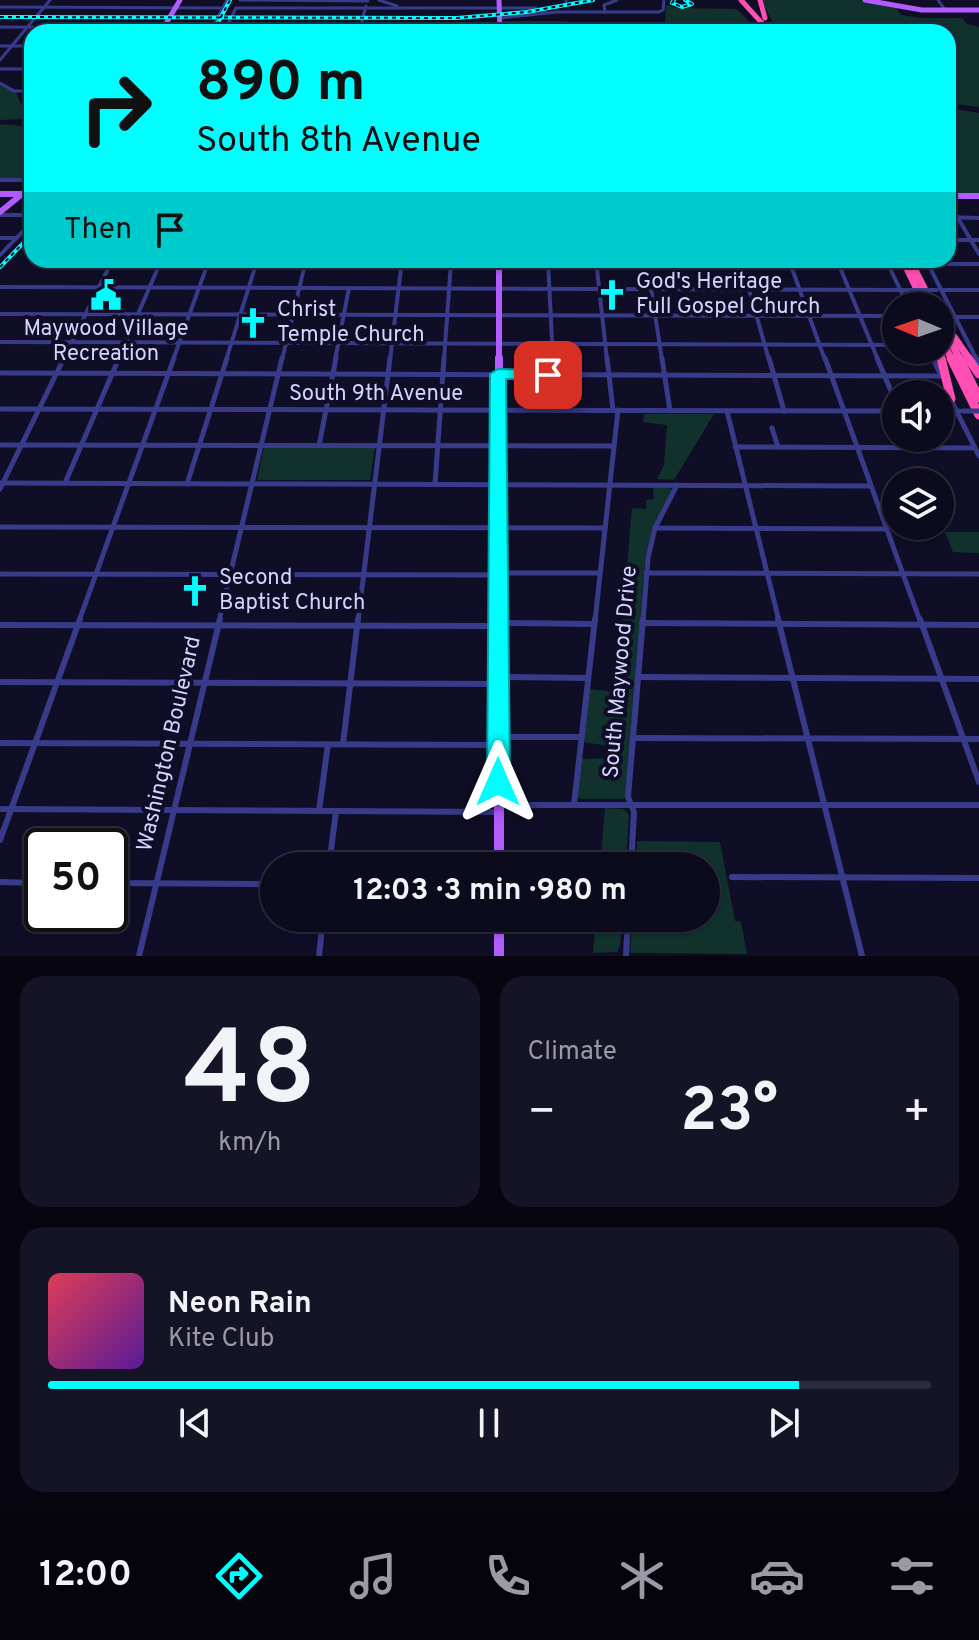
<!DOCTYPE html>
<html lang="en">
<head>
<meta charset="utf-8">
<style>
  :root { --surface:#0c0a1d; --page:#151326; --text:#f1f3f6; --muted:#9a9aa4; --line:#2c2b3b; --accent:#00feff }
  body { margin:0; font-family:Overpass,sans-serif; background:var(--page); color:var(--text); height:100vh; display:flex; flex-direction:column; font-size:30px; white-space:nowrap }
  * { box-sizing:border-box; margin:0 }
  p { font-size:26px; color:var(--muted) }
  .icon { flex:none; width:44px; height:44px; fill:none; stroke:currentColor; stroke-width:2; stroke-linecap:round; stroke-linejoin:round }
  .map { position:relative; height:956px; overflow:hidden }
  .side { display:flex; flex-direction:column; gap:20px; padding:20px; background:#070610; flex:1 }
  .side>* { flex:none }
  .hud { position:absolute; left:24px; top:24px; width:932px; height:244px; border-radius:24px; box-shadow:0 2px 6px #0004,0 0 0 2px var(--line); background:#00feff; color:#111; overflow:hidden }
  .needle { width:52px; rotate:272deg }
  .buttons { position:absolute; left:882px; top:292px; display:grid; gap:16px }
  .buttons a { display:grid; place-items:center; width:72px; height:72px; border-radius:50%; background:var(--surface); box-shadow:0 2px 6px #0004,0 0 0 2px var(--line); font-size:40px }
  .speed { position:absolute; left:24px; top:828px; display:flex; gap:16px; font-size:40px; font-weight:700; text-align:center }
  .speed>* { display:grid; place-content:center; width:104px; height:104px; border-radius:50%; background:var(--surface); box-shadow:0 2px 6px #0004,0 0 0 2px var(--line); line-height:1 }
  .speed .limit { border:4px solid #111; border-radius:12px; background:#fff; color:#111 }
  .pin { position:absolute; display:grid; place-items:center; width:68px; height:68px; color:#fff; margin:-34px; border-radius:16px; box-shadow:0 4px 12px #0006 }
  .me { position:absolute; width:88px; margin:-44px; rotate:0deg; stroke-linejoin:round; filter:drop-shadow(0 0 6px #0008) }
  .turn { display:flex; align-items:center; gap:28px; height:168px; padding:0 40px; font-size:36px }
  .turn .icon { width:104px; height:104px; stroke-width:2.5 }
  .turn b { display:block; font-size:56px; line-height:68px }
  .then { display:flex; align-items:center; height:76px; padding:0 40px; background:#0003; gap:16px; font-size:30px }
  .big { font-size:60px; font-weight:700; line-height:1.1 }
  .side .widget { flex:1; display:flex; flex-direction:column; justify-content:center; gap:12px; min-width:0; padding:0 28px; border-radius:24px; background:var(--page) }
  .side .dial { align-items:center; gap:0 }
  .dial b { font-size:104px; line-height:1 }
  .song { display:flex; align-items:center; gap:24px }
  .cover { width:96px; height:96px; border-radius:12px; background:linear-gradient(135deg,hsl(350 70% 55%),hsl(270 70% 35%)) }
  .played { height:8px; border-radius:4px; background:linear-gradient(90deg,var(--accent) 85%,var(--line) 85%) }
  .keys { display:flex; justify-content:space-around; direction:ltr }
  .heat { display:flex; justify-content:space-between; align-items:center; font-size:44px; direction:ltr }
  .side .tiles { flex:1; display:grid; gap:20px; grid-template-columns:1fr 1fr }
  .widget:last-child { grid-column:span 2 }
  .trip { position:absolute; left:260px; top:852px; width:460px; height:80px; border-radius:40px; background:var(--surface); box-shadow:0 2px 6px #0004,0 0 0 2px var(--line); font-weight:700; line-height:80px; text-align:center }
  .tabs { display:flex; height:128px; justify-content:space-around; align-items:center; background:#05040c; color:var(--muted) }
  .tabs .icon { width:56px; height:56px }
  .tabs .selected { color:var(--accent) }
  .tabs b { font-size:36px; color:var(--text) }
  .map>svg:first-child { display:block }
</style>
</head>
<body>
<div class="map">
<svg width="979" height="956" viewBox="0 0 979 956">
  <rect width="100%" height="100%" fill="#100e27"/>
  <g fill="#11312d">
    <path d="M 666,0 L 666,5 L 676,8 L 736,9 L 761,32 L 649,32 L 646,23 L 665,23 Z"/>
    <path d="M 761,0 L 859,0 L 895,6 L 901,15 L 921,18 L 962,18 L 967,24 L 979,27 L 979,107 L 948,103 L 948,32 L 778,32 Z"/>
    <path d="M 503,21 L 567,21 L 569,32 L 503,32 L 506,27 Z"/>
    <path d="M 0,85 L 16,92 L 20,102 L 32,112 L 32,124 L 23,119 L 0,120 Z"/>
    <path d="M 948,108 L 979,113 L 979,195 L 948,194 Z"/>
    <path d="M 0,124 L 23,126 L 32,137 L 32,179 L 0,179 Z"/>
    <path d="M 644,414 L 714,414 L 674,480 L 657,479 L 664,465 L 667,425 L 643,422 Z"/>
    <path d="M 264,447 L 375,447 L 370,480 L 257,480 Z"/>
    <path d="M 653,487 L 668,487 L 672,490 L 653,529 L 645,559 L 627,795 L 624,799 L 581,799 L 577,797 L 581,759 L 608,758 L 609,746 L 583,742 L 589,689 L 616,692 L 632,508 L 646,509 L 646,500 L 654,499 Z"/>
    <path d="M 945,532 L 979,532 L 979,553 L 953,552 Z"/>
    <path d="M 605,808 L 623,809 L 629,814 L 626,866 L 600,866 Z"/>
    <path d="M 637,841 L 720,842 L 735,921 L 741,921 L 747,954 L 630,953 L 632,918 L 706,918 L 706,866 L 636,866 Z"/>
    <path d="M 596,918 L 622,918 L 620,946 L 617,952 L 593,953 Z"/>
  </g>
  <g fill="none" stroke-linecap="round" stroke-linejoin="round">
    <g stroke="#373b89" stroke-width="3">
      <path d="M 240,0 L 368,1"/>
      <path d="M 379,0 L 397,6"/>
      <path d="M 566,0 L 566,4"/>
      <path d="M 938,0 L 945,10"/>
      <path d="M 0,7 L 222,8"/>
      <path d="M 236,8 L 536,8"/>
      <path d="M 605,12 L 604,5 L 617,0"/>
      <path d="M 500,18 L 557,12 L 659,12 L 663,10 L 664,0"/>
      <path d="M 227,26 L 332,26"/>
      <path d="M 361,26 L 500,27"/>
      <path d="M 0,27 L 164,28"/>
      <path d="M 210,32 L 227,0"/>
      <path d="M 224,32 L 236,8"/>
      <path d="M 359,32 L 366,6"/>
      <path d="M 0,46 L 32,46"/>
      <path d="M 0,60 L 50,0"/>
      <path d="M 0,69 L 32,69"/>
      <path d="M 0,83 L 14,91 L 32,91"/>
    </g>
    <g stroke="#373b89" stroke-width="4">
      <path d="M 0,180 L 32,180"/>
      <path d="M 948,201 L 979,254"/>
      <path d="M 0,215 L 32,215"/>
      <path d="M 948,217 L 979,218"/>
      <path d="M 0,238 L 15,238"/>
      <path d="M 948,240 L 979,240"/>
      <path d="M 0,255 L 32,222"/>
      <path d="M 596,260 L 607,360"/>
      <path d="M 789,260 L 825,360"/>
      <path d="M 837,260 L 878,360"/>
      <path d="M 886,260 L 908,306"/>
      <path d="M 926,260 L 977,360"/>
      <path d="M 112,261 L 499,262"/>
      <path d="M 548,261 L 553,360"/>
      <path d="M 741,261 L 769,360"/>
      <path d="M 524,262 L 887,264"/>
      <path d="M 928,264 L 979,264"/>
      <path d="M 0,287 L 905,290"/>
      <path d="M 651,288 L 662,360"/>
      <path d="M 942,290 L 979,290"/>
      <path d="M 0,314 L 896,316"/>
      <path d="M 955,317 L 979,317"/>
      <path d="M 0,342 L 896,345"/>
      <path d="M 929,350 L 934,360"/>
      <path d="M 63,360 L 112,261"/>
      <path d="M 118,360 L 161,261"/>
      <path d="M 173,360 L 209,260"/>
      <path d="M 226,360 L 257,261"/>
      <path d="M 282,360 L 306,260"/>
      <path d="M 335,360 L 349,288"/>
      <path d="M 390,360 L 402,260"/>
      <path d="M 444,360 L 451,262"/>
    </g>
    <g stroke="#373b89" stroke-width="5">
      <path d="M 553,358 L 555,410"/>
      <path d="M 607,358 L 613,410"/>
      <path d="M 662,358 L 670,411"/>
      <path d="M 769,358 L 784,411"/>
      <path d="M 825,358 L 920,621"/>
      <path d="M 877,358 L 896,403"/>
      <path d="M 933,358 L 941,376"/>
      <path d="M 976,358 L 979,363"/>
      <path d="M 0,373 L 941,376"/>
      <path d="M 951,400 L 979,456"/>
      <path d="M 0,409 L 896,411"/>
      <path d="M 727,411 L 779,621"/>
      <path d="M 940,411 L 959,411"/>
      <path d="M 772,428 L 778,447"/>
      <path d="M 0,445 L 614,446"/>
      <path d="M 319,446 L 336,358"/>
      <path d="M 735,447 L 975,448"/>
      <path d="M 0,483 L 871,486"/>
      <path d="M 65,483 L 119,358"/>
      <path d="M 187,484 L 227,358"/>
      <path d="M 435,484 L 444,358"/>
      <path d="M 0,489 L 64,358"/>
      <path d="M 0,527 L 604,528"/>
      <path d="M 655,528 L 886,529"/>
      <path d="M 497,573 L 599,573"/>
      <path d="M 646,573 L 979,574"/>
      <path d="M 0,574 L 497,575"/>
      <path d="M 79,621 L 174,358"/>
      <path d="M 219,621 L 282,358"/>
      <path d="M 358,621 L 390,358"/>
      <path d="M 595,621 L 618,410"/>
      <path d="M 643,621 L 648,558 L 655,528 L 677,485"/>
    </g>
    <g stroke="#373b89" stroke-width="6">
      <path d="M 778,619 L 862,956"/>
      <path d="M 920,619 L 979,782"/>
      <path d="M 499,623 L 593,624"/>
      <path d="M 642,623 L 979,625"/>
      <path d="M 0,625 L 498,626"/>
      <path d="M 499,677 L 588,678"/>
      <path d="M 638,677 L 979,679"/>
      <path d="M 0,682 L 498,684"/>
      <path d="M 499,737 L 581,737"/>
      <path d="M 634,738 L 979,739"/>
      <path d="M 0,743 L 498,745"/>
      <path d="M 343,744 L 358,619"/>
      <path d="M 500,805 L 979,805"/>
      <path d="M 574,805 L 595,619"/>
      <path d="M 0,809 L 499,812"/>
      <path d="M 319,811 L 328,744"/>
      <path d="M 0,840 L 80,619"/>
      <path d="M 329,866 L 336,811"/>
      <path d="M 631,866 L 634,812 L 628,797 L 643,619"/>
      <path d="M 732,877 L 979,878"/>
      <path d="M 0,882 L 42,883"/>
      <path d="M 110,883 L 274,884"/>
      <path d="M 139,956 L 220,619"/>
      <path d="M 319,956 L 323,918"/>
      <path d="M 626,956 L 628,918"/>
    </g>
    <g stroke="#b25bff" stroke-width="5">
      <path d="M 499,0 L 500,32"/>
      <path d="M 865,0 L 922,10 L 979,10"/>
      <path d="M 161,32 L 180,0"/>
    </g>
    <g stroke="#b25bff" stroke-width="6">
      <path d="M 0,194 L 32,194"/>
      <path d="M 948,196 L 979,196"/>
      <path d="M 0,212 L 32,186"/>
      <path d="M 499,260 L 499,360"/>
    </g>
    <path stroke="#b25bff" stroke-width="8" d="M 499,358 L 499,621"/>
    <g stroke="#b25bff" stroke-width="10">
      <path d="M 499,619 L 499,866"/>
      <path d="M 499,918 L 499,956"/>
    </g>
    <g stroke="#ff4fb4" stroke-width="5">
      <path d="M 741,0 L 770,32"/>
      <path d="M 760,0 L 765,18"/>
    </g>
    <g stroke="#ff4fb4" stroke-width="7">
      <path d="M 903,260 L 925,306"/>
      <path d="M 910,260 L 933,306"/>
      <path d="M 940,320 L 960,360"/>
      <path d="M 940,337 L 952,360"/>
      <path d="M 954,337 L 970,360"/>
      <path d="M 939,350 L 942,360"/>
    </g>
    <g stroke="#ff4fb4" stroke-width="9">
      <path d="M 941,358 L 951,399"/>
      <path d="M 951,358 L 979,415"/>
      <path d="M 959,358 L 979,398"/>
      <path d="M 968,358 L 979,374"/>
    </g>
    <defs>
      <g id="rail">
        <path d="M 674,0 L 672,3 L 682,7 L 692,4 L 685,0"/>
        <path d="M 0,17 L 457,18 L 527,12 L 593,0"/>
        <path d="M 213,32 L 230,0"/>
        <path d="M 0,267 L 32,234"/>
      </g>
    </defs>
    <use href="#rail" stroke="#00feff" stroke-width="4"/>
    <use href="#rail" stroke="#100e27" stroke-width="2" stroke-dasharray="4" stroke-linecap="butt"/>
    <path stroke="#373b89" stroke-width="4" d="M 905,290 L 937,290"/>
    <path stroke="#373b89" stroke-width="5" d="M 963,411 L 979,411"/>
  </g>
  <path fill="#00feff" stroke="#00a5a6" stroke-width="2" d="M 498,369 L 548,370 L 556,375 L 548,380 L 506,379 L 510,782 L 507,789 L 498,792 L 490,789 L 487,782 L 490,374 Z"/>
  <defs>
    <symbol id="civic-bare" viewBox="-9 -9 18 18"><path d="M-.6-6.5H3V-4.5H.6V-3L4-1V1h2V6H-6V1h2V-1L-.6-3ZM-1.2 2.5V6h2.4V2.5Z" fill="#00feff" stroke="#100e27" stroke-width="2.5" paint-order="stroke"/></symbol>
    <symbol id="church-bare" viewBox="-9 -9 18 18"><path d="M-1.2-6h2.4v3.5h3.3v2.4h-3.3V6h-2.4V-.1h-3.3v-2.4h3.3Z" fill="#00feff" stroke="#100e27" stroke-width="2.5" paint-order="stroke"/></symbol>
  </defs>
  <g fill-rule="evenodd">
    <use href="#civic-bare" x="84" y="273" width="44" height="44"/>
    <use href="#church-bare" x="590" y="273" width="44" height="44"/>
    <use href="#church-bare" x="231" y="301" width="44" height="44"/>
    <use href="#church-bare" x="173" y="569" width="44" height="44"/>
  </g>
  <g text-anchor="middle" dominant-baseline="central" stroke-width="8" stroke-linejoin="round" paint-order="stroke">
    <g font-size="22" fill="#d5d4ff" stroke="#100e27" text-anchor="start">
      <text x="636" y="282">God's Heritage<tspan x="636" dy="25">Full Gospel Church</tspan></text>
      <text x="277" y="310">Christ<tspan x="277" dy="25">Temple Church</tspan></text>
      <text x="106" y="329" text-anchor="middle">Maywood Village<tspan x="106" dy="25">Recreation</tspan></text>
      <text x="219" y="578">Second<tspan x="219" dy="25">Baptist Church</tspan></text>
    </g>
    <g font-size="22" fill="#d5d4ff" stroke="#100e27">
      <text x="376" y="394">South 9th Avenue</text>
      <text transform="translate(621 672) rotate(-85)">South Maywood Drive</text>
      <text transform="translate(170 744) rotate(-77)">Washington Boulevard</text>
    </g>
  </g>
</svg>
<div class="buttons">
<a><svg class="needle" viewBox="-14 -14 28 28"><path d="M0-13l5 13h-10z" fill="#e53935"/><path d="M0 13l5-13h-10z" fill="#9a9aa4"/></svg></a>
<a><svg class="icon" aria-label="sound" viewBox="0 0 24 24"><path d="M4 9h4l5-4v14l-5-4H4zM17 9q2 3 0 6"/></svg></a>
<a><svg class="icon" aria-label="layers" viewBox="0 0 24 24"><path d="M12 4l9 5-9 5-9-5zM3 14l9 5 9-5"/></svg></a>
</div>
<div class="speed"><div class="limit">50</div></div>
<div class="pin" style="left:548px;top:375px;background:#d93025"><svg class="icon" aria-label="arrive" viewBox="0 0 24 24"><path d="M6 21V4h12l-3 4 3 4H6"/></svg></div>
<svg class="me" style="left:498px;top:782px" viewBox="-20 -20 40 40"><path d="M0-17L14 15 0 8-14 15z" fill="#00feff" stroke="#fff" stroke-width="4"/></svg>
<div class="trip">12:03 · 3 min · 980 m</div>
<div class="hud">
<div class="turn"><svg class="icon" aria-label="right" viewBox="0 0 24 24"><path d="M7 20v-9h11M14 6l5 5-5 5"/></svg><div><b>890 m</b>South 8th Avenue</div></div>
<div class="then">Then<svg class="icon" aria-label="arrive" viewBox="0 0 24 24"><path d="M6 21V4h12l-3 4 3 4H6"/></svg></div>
</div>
</div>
<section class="side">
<div class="tiles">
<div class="widget dial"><b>48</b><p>km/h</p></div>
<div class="widget"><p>Climate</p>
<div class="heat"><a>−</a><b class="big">23°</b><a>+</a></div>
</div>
<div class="widget">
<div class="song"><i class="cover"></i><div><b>Neon Rain</b><p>Kite Club</p></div></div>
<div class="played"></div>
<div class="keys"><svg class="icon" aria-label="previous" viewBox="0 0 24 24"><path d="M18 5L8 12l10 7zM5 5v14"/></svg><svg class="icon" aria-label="pause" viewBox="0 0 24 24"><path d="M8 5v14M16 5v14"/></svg><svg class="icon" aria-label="next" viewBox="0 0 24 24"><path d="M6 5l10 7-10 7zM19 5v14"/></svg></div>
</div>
</div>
</section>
<nav class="tabs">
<b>12:00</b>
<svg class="icon selected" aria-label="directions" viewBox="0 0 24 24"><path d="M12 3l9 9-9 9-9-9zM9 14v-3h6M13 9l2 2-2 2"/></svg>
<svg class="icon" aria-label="music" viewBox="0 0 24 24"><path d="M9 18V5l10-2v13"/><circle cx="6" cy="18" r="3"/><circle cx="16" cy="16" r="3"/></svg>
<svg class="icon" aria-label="phone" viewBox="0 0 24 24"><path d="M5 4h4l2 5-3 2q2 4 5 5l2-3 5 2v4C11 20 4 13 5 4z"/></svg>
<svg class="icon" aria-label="climate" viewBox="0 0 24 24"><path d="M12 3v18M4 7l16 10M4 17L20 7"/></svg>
<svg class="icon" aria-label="car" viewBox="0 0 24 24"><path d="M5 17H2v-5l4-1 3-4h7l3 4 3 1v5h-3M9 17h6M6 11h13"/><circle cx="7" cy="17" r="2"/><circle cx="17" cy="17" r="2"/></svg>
<svg class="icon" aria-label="filters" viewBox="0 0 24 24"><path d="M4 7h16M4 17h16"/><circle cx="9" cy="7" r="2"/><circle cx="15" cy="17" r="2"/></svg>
</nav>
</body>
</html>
